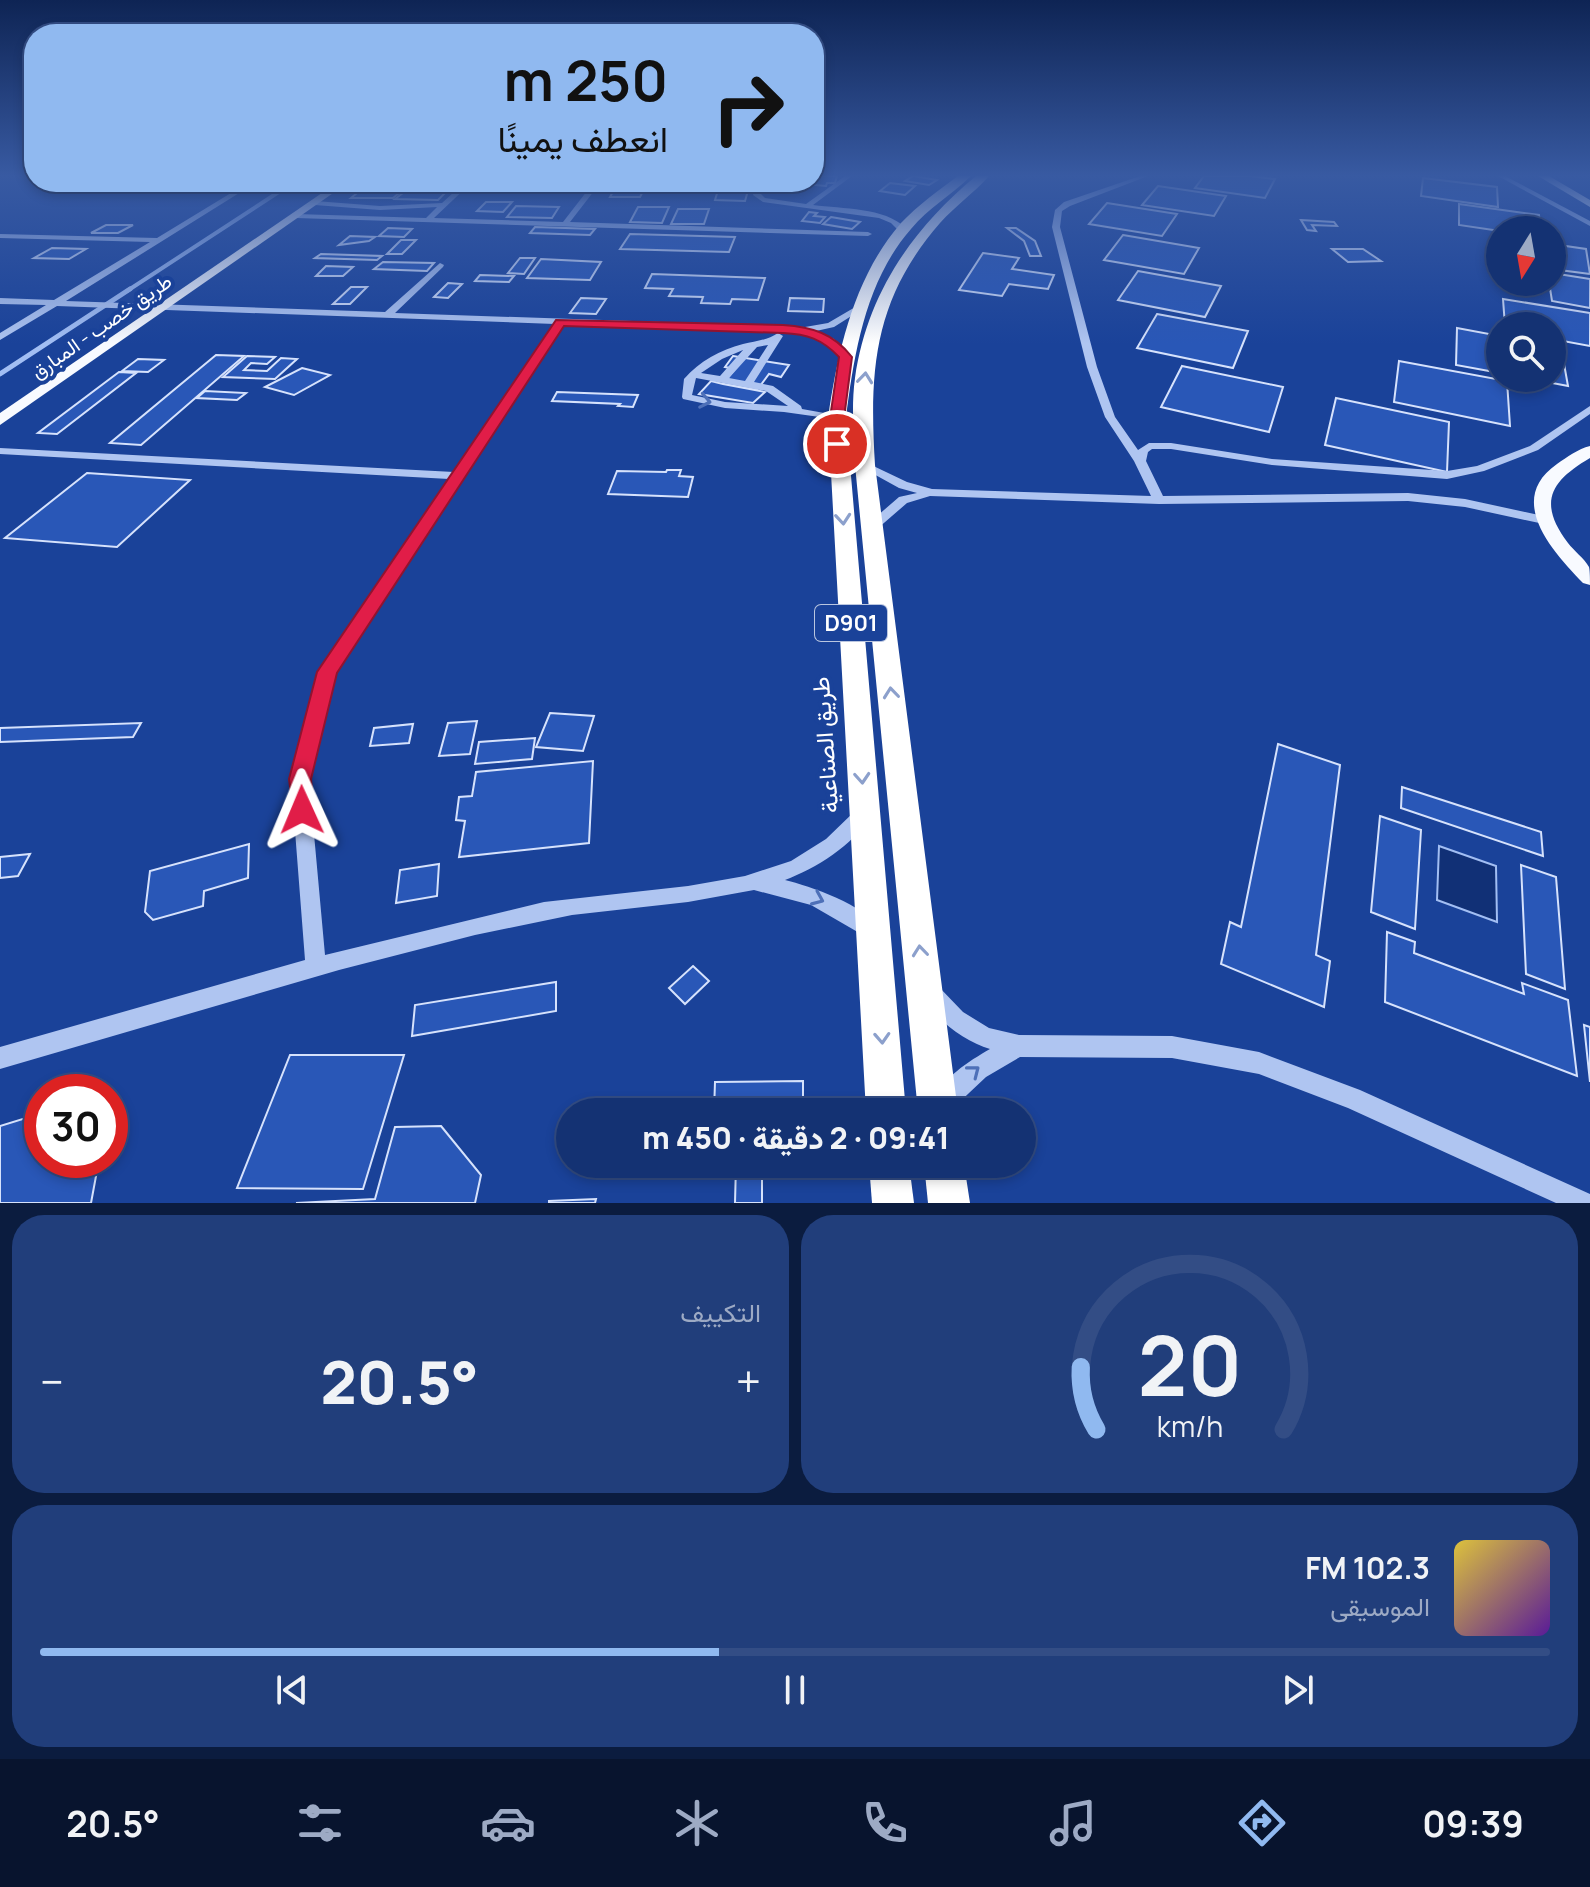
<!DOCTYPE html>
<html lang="ar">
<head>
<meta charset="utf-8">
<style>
  :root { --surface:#143273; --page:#213e7b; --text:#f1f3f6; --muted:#9daac4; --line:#334d85; --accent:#90b9f0 }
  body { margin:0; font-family:Manrope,Vazirmatn,sans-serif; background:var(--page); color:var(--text); direction:rtl; height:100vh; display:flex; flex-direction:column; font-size:30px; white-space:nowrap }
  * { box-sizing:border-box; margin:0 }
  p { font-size:26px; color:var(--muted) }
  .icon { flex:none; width:44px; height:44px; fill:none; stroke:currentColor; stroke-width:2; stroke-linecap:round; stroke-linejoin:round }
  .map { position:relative; height:1203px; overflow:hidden; direction:ltr }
  .side { display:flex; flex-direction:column; gap:12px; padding:12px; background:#0b1c3f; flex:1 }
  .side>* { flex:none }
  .top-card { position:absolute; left:24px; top:24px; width:800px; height:168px; border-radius:32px; box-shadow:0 4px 12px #0003,0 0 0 2px var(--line); direction:rtl; background:#90b9f0; color:#111; overflow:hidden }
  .needle { width:52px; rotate:191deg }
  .fabs { position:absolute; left:1486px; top:216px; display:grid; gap:16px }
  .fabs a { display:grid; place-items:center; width:80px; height:80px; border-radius:50%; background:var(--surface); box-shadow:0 4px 12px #0003,0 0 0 2px var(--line); font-size:40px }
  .speed { position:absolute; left:24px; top:1074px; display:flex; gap:16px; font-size:40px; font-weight:700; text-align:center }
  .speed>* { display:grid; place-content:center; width:104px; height:104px; border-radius:50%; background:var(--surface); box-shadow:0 4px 12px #0003,0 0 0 2px var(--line); line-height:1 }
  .speed .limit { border:12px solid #d22; background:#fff; color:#111 }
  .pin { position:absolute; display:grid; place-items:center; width:68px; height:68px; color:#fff; margin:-34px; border:4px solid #fff; border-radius:50%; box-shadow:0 2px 8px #0007 }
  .me { position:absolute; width:88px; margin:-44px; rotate:359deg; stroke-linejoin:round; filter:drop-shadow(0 0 6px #0008) }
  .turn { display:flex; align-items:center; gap:28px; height:168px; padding:0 24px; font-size:36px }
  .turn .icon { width:104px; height:104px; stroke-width:2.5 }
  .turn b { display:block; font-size:56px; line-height:68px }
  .big { font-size:60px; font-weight:800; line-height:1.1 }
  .side .widget { flex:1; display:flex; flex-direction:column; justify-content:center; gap:12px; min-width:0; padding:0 28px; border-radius:32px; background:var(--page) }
  .side .dial { align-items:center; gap:0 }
  .dial svg { height:208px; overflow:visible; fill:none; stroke:var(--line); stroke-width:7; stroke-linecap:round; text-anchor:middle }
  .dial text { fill:var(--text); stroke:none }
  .song { display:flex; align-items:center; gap:24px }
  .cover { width:96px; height:96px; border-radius:12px; background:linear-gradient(135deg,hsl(50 70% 55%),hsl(270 70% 35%)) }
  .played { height:8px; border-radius:4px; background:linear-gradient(90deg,var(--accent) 45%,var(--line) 45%) }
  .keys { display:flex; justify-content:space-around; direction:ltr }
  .heat { display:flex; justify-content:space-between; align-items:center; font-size:44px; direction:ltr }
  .side .tiles { flex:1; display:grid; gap:12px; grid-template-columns:1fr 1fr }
  .widget:last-child { grid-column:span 2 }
  .trip { position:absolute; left:556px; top:1098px; width:480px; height:80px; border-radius:40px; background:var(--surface); box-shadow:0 4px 12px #0003,0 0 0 2px var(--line); font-weight:800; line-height:80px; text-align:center; direction:rtl }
  .tab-bar { display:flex; height:128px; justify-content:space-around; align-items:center; background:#08142e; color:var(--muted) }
  .tab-bar .icon { width:56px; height:56px }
  .tab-bar .current { color:var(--accent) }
  .tab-bar b { font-size:36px; color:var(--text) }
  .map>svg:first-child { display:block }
</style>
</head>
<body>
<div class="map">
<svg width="1590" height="1203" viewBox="0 0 1590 1203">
  <rect width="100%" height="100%" fill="#1a4299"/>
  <path fill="#113076" stroke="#a2bef3" stroke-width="2" d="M 1439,846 L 1496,866 L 1497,922 L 1437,900 Z"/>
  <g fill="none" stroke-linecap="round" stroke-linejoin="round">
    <path stroke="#a2bef3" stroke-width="4" d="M 127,291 L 294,182"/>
    <path stroke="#a2bef3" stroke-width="5" d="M 0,374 L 130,289"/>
  </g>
  <g fill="#2957b7" stroke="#d6e2fc" stroke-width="2">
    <path d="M 815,176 L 837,176 L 835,183 L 827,183 L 826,186 L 782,182 L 813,183 Z"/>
    <path d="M 913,176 L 937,180 L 929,185 L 905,181 Z"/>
    <path d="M 1204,176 L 1250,176 L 1275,179 L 1265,198 L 1195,188 Z"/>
    <path d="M 1423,178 L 1497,187 L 1498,207 L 1421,196 Z"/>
    <path d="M 186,182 L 220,182 L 208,189 L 175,188 Z"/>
    <path d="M 415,182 L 457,182 L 452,187 L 411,186 Z"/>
    <path d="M 491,182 L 533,182 L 526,190 L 484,189 Z"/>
    <path d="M 539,182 L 581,182 L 577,187 L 536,186 Z"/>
    <path d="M 618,183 L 647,184 L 640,197 L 610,197 Z"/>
    <path d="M 890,183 L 915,186 L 905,195 L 880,191 Z"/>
    <path d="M 1158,186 L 1226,196 L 1214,216 L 1142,205 Z"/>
    <path d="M 719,187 L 749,187 L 745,201 L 715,200 Z"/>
    <path d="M 363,188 L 404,189 L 393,198 L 351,198 Z"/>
    <path d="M 407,190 L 448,190 L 438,200 L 395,199 Z"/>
    <path d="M 486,202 L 512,202 L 503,212 L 477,211 Z"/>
    <path d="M 1107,203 L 1177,214 L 1162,236 L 1089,224 Z"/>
    <path d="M 1459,204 L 1539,215 L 1541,230 L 1500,231 L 1459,225 Z"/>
    <path d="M 516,206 L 559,207 L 552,218 L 507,217 Z"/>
    <path d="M 638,207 L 669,207 L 662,223 L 630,222 Z"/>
    <path d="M 678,209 L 709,209 L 704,224 L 671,224 Z"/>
    <path d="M 809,212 L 817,213 L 814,216 L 825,217 L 820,223 L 802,221 Z"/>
    <path d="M 831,217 L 860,222 L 852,229 L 823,224 Z"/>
    <path d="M 1301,220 L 1334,222 L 1337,226 L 1312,225 L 1316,231 L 1307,230 Z"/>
    <path d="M 106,225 L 133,225 L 118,233 L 91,233 Z"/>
    <path d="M 535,227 L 595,229 L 590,235 L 530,233 Z"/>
    <path d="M 388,228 L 412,229 L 404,237 L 379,236 Z"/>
    <path d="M 1007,228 L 1016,228 L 1035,241 L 1041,256 L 1030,256 L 1024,241 Z"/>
    <path d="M 630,234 L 735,237 L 729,252 L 620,249 Z"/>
    <path d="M 1123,235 L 1199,248 L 1184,274 L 1104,260 Z"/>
    <path d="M 350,236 L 375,237 L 369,241 L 339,245 Z"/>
    <path d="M 401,240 L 416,240 L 402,254 L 387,254 Z"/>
    <path d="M 1552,244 L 1586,249 L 1590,274 L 1552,269 Z"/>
    <path d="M 52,248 L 86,249 L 69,259 L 34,258 Z"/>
    <path d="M 1332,249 L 1363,249 L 1381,261 L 1348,262 Z"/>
    <path d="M 983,253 L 1019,258 L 1012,269 L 1054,275 L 1048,289 L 1009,284 L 1002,296 L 959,290 Z"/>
    <path d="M 321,254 L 382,256 L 377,260 L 315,258 Z"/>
    <path d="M 520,258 L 535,258 L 524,274 L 508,273 Z"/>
    <path d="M 541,259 L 601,262 L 590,280 L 527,278 Z"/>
    <path d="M 383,262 L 434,263 L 427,271 L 374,269 Z"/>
    <path d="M 326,266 L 353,267 L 343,276 L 316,276 Z"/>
    <path d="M 1138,271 L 1221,286 L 1205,317 L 1118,300 Z"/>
    <path d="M 1552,273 L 1590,279 L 1590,308 L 1552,301 L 1549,282 L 1552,282 Z"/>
    <path d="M 652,274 L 765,278 L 758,300 L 732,299 L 730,304 L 701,303 L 703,297 L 669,296 L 673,289 L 645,288 Z"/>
    <path d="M 480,275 L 514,276 L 509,282 L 475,281 Z"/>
    <path d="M 448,283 L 462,284 L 448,298 L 434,297 Z"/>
    <path d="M 351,287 L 367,287 L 350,304 L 333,304 Z"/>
    <path d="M 581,298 L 606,299 L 596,314 L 570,313 Z"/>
    <path d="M 790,298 L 824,299 L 823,312 L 788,311 Z"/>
    <path d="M 1503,299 L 1590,313 L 1590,346 L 1552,339 L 1552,326 L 1505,326 Z"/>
    <path d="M 1157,314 L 1248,331 L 1233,368 L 1137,348 Z"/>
    <path d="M 1457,328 L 1500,336 L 1500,373 L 1456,365 Z"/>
    <path d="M 1552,345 L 1561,347 L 1568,386 L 1526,378 L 1552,378 Z"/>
    <path d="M 216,355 L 244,356 L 141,445 L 110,443 Z"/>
    <path d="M 247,356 L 275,357 L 267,364 L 251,363 L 244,370 L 267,371 L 281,358 L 297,359 L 275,379 L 223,377 Z"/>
    <path d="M 733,356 L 789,365 L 781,377 L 769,374 L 757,390 L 723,384 L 735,369 L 725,367 Z"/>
    <path d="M 138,359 L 164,360 L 148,372 L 122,371 Z"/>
    <path d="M 1399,361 L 1507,381 L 1510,426 L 1394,402 Z"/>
    <path d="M 1182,366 L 1283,387 L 1269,432 L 1161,407 Z"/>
    <path d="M 302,368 L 330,375 L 294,395 L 265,387 Z"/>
    <path d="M 119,372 L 136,373 L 57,434 L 38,433 Z"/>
    <path d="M 711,381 L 723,384 L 765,392 L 753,403 L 699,394 Z"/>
    <path d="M 205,391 L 246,393 L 237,400 L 197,398 Z"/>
    <path d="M 557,392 L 638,395 L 633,407 L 618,406 L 620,404 L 552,401 Z"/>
    <path d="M 1336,398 L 1449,422 L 1447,472 L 1325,445 Z"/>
    <path d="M 667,470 L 681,470 L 679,476 L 693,477 L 688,497 L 608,494 L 617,471 L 666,472 Z"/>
    <path d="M 87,473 L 190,480 L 117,547 L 5,538 Z"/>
    <path d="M 550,713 L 594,716 L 583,751 L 536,747 Z"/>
    <path d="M 477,721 L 470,754 L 439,756 L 448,723 Z"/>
    <path d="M 141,723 L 133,737 L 0,742 L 0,728 Z"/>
    <path d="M 413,724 L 409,743 L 370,746 L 374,728 Z"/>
    <path d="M 535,738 L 532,759 L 475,764 L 479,742 Z"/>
    <path d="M 1278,744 L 1340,765 L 1316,955 L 1330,961 L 1324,1007 L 1221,964 L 1230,922 L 1241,927 Z"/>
    <path d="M 593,761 L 589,843 L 459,857 L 465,821 L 456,820 L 459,797 L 472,796 L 476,772 Z"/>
    <path d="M 1402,787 L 1541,832 L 1543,856 L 1401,808 Z"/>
    <path d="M 1380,816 L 1421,830 L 1415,929 L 1371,912 Z"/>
    <path d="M 249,844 L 248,878 L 204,891 L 203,906 L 153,920 L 145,912 L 150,871 Z"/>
    <path d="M 30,854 L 18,876 L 0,878 L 0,857 Z"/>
    <path d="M 439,864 L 437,896 L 396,903 L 400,870 Z"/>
    <path d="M 1521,865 L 1556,877 L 1565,989 L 1526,974 Z"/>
    <path d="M 1387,932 L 1415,942 L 1414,953 L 1524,994 L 1522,983 L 1568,1000 L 1577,1076 L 1385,1002 Z"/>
    <path d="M 693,966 L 709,981 L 685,1004 L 669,988 Z"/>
    <path d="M 556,982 L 556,1011 L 412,1036 L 415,1005 Z"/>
    <path d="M 1584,1025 L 1590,1027 L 1590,1082 Z"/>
    <path d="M 290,1055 L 404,1055 L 363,1189 L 237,1188 Z"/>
    <path d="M 803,1081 L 803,1112 L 714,1112 L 715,1082 Z"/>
    <path d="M 42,1113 L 42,1160 L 99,1160 L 91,1203 L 0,1203 L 0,1126 Z"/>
    <path d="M 441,1126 L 481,1175 L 475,1203 L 296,1203 L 375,1199 L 395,1127 Z"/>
    <path d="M 736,1164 L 762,1164 L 762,1203 L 735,1203 Z"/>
    <path d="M 596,1199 L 595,1203 L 549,1203 L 549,1201 Z"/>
  </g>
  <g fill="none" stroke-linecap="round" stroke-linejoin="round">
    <g fill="#afc5f1" fill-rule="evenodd">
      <path d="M 845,176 L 852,176 L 813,205 C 843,209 884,207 906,228 L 906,232 L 900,232 L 891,223 L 879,218 L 763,202 L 753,195 L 758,182 L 764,182 L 761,194 L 765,198 L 806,204 Z"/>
      <path d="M 1140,176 L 1148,176 L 1070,206 L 1062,211 L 1060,227 L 1097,367 L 1115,417 L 1138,450 L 1149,443 L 1171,443 L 1272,459 L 1447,471 L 1477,466 L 1530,446 L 1590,406 L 1590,414 L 1538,450 L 1484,471 L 1447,479 L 1272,465 L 1171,449 L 1152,449 L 1148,452 L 1146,461 L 1163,496 L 1408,493 L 1465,499 L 1548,517 L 1550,520 L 1548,523 L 1544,524 L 1465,507 L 1408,501 L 1159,504 L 930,496 L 907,503 L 877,529 L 869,529 L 867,526 L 869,523 L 899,497 L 917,493 L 899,488 L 861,467 L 859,465 L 865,462 L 907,482 L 932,489 L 1151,496 L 1134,461 L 1105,417 L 1087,367 L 1052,227 L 1055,210 L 1064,202 Z"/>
      <path d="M 1498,176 L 1505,176 L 1590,221 L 1590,226 Z"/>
      <path d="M 249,182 L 257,182 L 66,301 L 385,312 L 440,263 L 444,265 L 443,267 L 395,313 L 805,327 L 828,323 L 857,306 L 864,308 L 834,327 L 816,331 L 834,339 L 851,357 L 846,360 L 828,343 L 805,333 L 564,324 L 334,673 L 309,779 L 325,955 L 544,902 L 688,886 L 745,876 L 791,861 L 826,839 L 855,811 L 861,809 L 867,811 L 870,816 C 853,846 816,868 785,880 C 809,886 867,905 878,929 L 875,935 L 868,938 L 811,905 L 754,890 L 688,902 L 572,915 L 475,935 L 339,970 L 0,1069 L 0,1047 L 305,960 L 291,779 L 319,672 L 449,479 L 0,454 L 0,448 L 454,472 L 555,324 L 57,306 L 0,340 L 0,333 L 46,305 L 0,304 L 0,298 L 54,300 L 150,242 L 0,238 L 0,234 L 157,238 Z"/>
      <path d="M 465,182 L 472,182 L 434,218 L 563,222 L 594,182 L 601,182 L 570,222 L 868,232 L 872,234 L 868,236 L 296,218 L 292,216 L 296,214 L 426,218 L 437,207 L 380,210 L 315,205 L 311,203 L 315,201 L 380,206 L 442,203 Z"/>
      <path d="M 778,333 L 783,336 L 754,382 L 773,386 L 801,406 L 802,409 L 841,416 L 841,420 L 784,412 L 725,408 L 683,399 L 682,397 L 684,379 C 700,361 720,350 743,344 C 756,341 768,340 778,333 ZM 768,345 L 745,381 L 729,378 L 757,347 ZM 743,350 L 720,376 L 701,373 L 722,359 ZM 696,378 L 766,391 L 788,406 L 725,402 L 692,395 Z"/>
      <path d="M 931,983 L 938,986 L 963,1012 L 989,1028 L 1019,1035 L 1172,1036 L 1259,1052 L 1360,1090 L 1590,1194 L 1590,1203 L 1556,1203 L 1348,1108 L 1259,1074 L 1172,1058 L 1020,1057 L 986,1077 L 951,1110 L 946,1112 L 935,1110 L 932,1102 C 941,1079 969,1061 990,1049 C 964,1041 932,1018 921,993 L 924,986 Z"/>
    </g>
    <g fill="#f8faff" fill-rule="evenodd">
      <path d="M 1538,176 L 1549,176 L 1590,200 L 1590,207 Z"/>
      <path d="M 338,182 L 349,182 L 0,425 L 0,413 Z"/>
      <path d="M 1590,446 L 1590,458 C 1551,481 1537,502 1568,543 C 1574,551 1584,558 1589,567 C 1590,571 1590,580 1590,585 L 1583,583 C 1553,552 1505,500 1557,464 C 1567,457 1578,449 1590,446 Z"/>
    </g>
    <g fill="#fff" fill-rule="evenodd">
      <path d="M 958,176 L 971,176 C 952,195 928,208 911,229 C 866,280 854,353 846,418 L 906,1112 L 866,1112 L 828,418 C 838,350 854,277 901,223 C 918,205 939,190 958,176 Z"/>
      <path d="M 976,176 L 989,176 C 974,193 955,206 940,223 C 874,299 869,369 875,465 L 958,1112 L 918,1112 L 855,465 C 854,436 851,407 855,378 C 867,294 912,229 976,176 Z"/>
      <path d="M 869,1164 L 909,1164 L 914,1203 L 872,1203 Z"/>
      <path d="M 924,1164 L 964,1164 L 970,1203 L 928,1203 Z"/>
    </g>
  </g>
  <defs><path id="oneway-chevron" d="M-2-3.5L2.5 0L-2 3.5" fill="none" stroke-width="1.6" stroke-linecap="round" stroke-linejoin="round" transform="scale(2)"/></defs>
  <g stroke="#8ca0cc">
    <use href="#oneway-chevron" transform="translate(865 378) rotate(-84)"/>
    <use href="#oneway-chevron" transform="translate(843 519) rotate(85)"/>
    <use href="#oneway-chevron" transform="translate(891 693) rotate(-96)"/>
    <use href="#oneway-chevron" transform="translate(862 778) rotate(86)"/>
    <use href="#oneway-chevron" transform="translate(920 951) rotate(-96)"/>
    <use href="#oneway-chevron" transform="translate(882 1038) rotate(87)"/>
  </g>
  <g stroke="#4e70b8">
    <use href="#oneway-chevron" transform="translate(705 401) rotate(11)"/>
    <use href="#oneway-chevron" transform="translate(818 899) rotate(23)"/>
    <use href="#oneway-chevron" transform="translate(974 1071) rotate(-38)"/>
  </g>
  <linearGradient id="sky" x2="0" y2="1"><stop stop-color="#0e2454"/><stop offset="0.51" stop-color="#385aa2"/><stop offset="1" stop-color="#385aa2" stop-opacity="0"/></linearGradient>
  <rect width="1590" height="344" fill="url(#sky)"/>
  <path fill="#e11d48" stroke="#92132f" stroke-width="2" d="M 556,320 L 783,325 C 812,327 833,333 852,357 L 844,418 L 845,444 L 837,448 L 830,444 L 830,418 L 839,357 C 822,339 807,334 783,333 L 564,326 L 337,673 L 311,779 L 314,810 L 310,816 L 302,819 L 294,816 L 289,779 L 317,672 Z"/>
  <g text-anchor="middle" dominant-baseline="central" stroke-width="8" stroke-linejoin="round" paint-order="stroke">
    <g font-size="20" fill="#fff" stroke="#1a4299">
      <text transform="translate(101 326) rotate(-35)">طريق خصب - المبارق</text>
    </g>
    <rect fill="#1a4299" stroke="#bac6e0" stroke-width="2" x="815" y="605" width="72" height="36" rx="6"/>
    <g font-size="22" font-weight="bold" fill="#fff">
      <text x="851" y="623">D901</text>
    </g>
    <g font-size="24" fill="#fff" stroke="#1a4299">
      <text transform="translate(824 745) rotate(-94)">طريق الصناعية</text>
    </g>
  </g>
</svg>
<div class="fabs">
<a><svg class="needle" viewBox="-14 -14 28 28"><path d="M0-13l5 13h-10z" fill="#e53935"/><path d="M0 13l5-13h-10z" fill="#9daac4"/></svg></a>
<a><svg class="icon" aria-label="search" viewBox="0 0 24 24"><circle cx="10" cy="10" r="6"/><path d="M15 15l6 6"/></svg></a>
</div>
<div class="speed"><div class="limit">30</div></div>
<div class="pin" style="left:837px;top:444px;background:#d93025"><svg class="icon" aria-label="arrive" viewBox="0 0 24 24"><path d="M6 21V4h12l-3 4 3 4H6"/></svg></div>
<svg class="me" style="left:302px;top:810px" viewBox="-20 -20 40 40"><path d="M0-17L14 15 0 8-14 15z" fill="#e11d48" stroke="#fff" stroke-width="4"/></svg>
<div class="trip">09:41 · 2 دقيقة · 450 m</div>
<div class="top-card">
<div class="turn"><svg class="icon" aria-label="right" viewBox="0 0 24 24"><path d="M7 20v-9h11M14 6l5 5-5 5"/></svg><div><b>250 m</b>انعطف يمينًا</div></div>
</div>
</div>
<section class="side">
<div class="tiles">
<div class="widget dial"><svg viewBox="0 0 100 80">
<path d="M14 69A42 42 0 1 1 86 69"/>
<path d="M14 69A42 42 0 0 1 8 45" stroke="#90b9f0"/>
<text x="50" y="56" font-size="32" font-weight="700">20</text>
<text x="50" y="72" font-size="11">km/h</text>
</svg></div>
<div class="widget"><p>التكييف</p>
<div class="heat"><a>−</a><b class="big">20.5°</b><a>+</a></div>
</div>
<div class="widget">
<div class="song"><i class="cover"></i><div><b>102.3 FM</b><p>الموسيقى</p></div></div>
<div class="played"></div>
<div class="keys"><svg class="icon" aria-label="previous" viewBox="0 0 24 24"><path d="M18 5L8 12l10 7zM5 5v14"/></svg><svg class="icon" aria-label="pause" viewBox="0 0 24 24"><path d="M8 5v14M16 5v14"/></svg><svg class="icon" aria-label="next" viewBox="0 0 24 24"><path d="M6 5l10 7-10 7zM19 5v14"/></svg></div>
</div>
</div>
</section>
<nav class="tab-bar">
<b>09:39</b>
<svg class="icon current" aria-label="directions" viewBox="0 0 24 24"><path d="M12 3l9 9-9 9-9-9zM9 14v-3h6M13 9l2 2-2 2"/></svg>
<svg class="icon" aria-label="music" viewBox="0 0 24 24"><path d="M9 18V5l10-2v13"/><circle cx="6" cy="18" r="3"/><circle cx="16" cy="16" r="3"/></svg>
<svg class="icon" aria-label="phone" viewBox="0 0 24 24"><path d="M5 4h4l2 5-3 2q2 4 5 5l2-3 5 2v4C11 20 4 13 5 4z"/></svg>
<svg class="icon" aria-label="climate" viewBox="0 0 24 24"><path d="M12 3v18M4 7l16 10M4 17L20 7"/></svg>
<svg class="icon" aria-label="car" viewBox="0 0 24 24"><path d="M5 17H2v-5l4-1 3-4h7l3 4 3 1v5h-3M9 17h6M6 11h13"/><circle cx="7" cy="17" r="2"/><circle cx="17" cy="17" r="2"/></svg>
<svg class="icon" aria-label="filters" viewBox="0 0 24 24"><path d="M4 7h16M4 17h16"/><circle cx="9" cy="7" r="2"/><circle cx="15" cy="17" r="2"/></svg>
<b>20.5°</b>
</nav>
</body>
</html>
